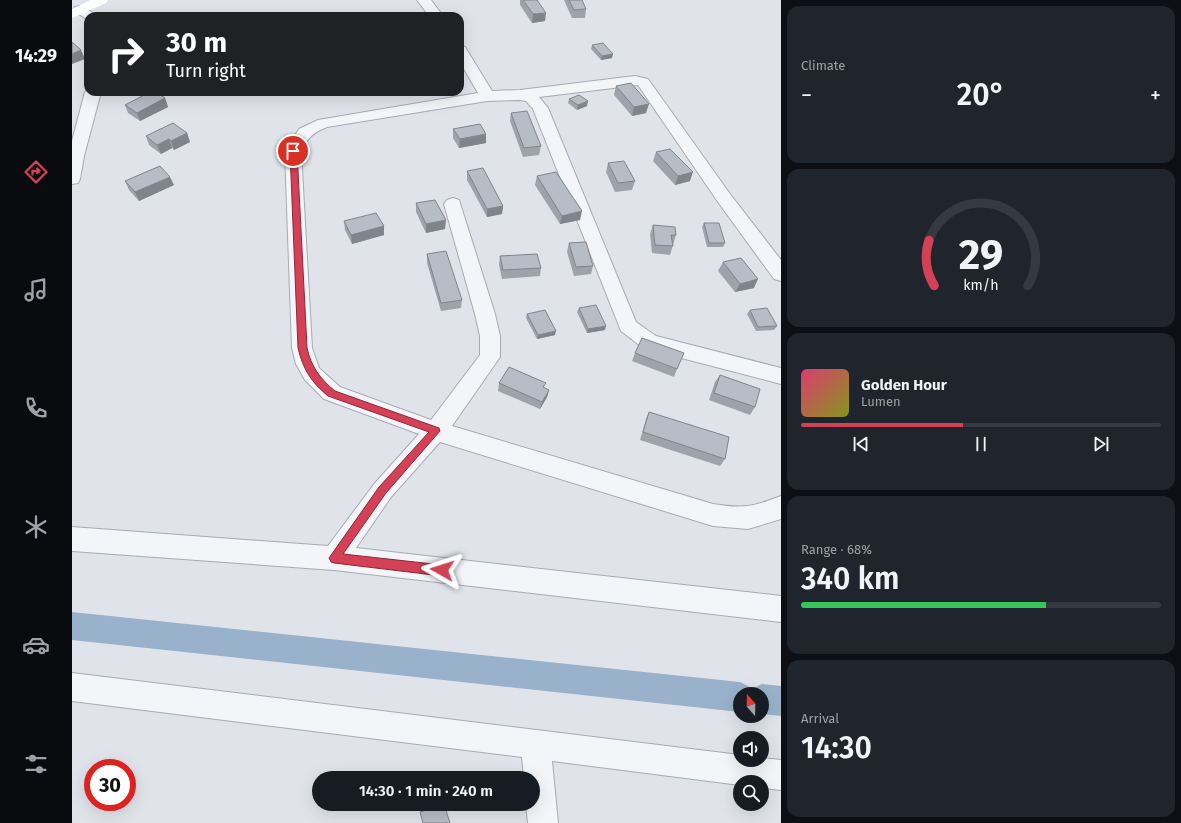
<!DOCTYPE html>
<html lang="en">
<head>
<meta charset="utf-8">
<style>
  :root { --surface:#171b24; --page:#20242c; --text:#f1f3f6; --muted:#9ea1a6; --line:#363941; --accent:#d44055 }
  body { margin:0; font-family:"Fira Sans",sans-serif; background:var(--page); color:var(--text); height:100vh; display:flex; flex-direction:column; font-size:15px; white-space:nowrap }
  * { box-sizing:border-box; margin:0 }
  p { font-size:13px; color:var(--muted) }
  .icon { flex:none; width:22px; height:22px; fill:none; stroke:currentColor; stroke-width:2; stroke-linecap:round; stroke-linejoin:round }
  .map { position:relative; flex:1; overflow:hidden }
  .details { display:flex; flex-direction:column; gap:6px; padding:6px; background:#0d0f14; width:400px }
  .details>* { flex:none }
  .banner { position:absolute; left:12px; top:12px; width:380px; height:84px; border-radius:12px; box-shadow:0 4px 16px #0002; background:#202124; color:#fff; overflow:hidden }
  .needle { width:26px; rotate:340deg }
  .controls { position:absolute; left:661px; top:687px; display:grid; gap:8px }
  .controls a { display:grid; place-items:center; width:36px; height:36px; border-radius:50%; background:var(--surface); box-shadow:0 4px 16px #0002; font-size:20px }
  .speed { position:absolute; left:12px; top:759px; display:flex; gap:8px; font-size:20px; font-weight:700; text-align:center }
  .speed>* { display:grid; place-content:center; width:52px; height:52px; border-radius:50%; background:var(--surface); box-shadow:0 4px 16px #0002; line-height:1 }
  .speed .limit { border:6px solid #d22; background:#fff; color:#111 }
  .pin { position:absolute; display:grid; place-items:center; width:34px; height:34px; color:#fff; margin:-17px; border:2px solid #fff; border-radius:50%; box-shadow:0 1px 4px #0007 }
  .me { position:absolute; width:44px; margin:-22px; rotate:276deg; stroke-linejoin:round; filter:drop-shadow(0 0 3px #0008) }
  .turn { display:flex; align-items:center; gap:14px; height:84px; padding:0 16px; font-size:18px }
  .turn .icon { width:52px; height:52px; stroke-width:2.5 }
  .turn b { display:block; font-size:28px; line-height:34px }
  .big { font-size:30px; font-weight:600; line-height:1.1 }
  .details .tile { flex:1; display:flex; flex-direction:column; justify-content:center; gap:6px; min-width:0; padding:0 14px; border-radius:12px; background:var(--page) }
  .details .dial { align-items:center; gap:0 }
  .dial svg { height:104px; overflow:visible; fill:none; stroke:var(--line); stroke-width:7; stroke-linecap:round; text-anchor:middle }
  .dial text { fill:var(--text); stroke:none }
  .song { display:flex; align-items:center; gap:12px }
  .cover { width:48px; height:48px; border-radius:6px; background:linear-gradient(135deg,hsl(340 70% 55%),hsl(70 70% 35%)) }
  .played { height:4px; border-radius:2px; background:linear-gradient(90deg,var(--accent) 45%,var(--line) 45%) }
  .keys { display:flex; justify-content:space-around; direction:ltr }
  .heat { display:flex; justify-content:space-between; align-items:center; font-size:22px; direction:ltr }
  .charge { height:6px; border-radius:3px; background:linear-gradient(90deg,#34c759 68%,var(--line) 0) }
  .trip { position:absolute; left:240px; top:771px; width:228px; height:40px; border-radius:20px; background:var(--surface); box-shadow:0 4px 16px #0002; font-weight:600; line-height:40px; text-align:center }
  main { display:flex; flex:1; min-height:0 }
  .dock { display:flex; flex-direction:column; width:72px; justify-content:space-around; align-items:center; background:#090b0e; color:var(--muted) }
  .dock .icon { width:28px; height:28px }
  .dock .current { color:var(--accent) }
  .dock b { font-size:18px; color:var(--text) }
  .map>svg:first-child { display:block }
</style>
</head>
<body>
<main>
<nav class="dock">
<b>14:29</b>
<svg class="icon current" aria-label="directions" viewBox="0 0 24 24"><path d="M12 3l9 9-9 9-9-9zM9 14v-3h6M13 9l2 2-2 2"/></svg>
<svg class="icon" aria-label="music" viewBox="0 0 24 24"><path d="M9 18V5l10-2v13"/><circle cx="6" cy="18" r="3"/><circle cx="16" cy="16" r="3"/></svg>
<svg class="icon" aria-label="phone" viewBox="0 0 24 24"><path d="M5 4h4l2 5-3 2q2 4 5 5l2-3 5 2v4C11 20 4 13 5 4z"/></svg>
<svg class="icon" aria-label="climate" viewBox="0 0 24 24"><path d="M12 3v18M4 7l16 10M4 17L20 7"/></svg>
<svg class="icon" aria-label="car" viewBox="0 0 24 24"><path d="M5 17H2v-5l4-1 3-4h7l3 4 3 1v5h-3M9 17h6M6 11h13"/><circle cx="7" cy="17" r="2"/><circle cx="17" cy="17" r="2"/></svg>
<svg class="icon" aria-label="filters" viewBox="0 0 24 24"><path d="M4 7h16M4 17h16"/><circle cx="9" cy="7" r="2"/><circle cx="15" cy="17" r="2"/></svg>
</nav>
<div class="map">
<svg width="709" height="823" viewBox="0 0 709 823">
  <rect width="100%" height="100%" fill="#e0e4ea"/>
  <g fill="none" stroke-linecap="round" stroke-linejoin="round">
    <path fill="#9ab1cb" fill-rule="evenodd" d="M 0,612 L 668,682 L 678,687 L 679,689 L 690,684 L 709,686 L 709,716 L 690,714 L 690,694 L 668,694 L 668,712 L 0,640 Z"/>
    <defs>
      <g id="street">
        <path d="M 345,0 L 359,0 L 371,16 L 357,16 Z"/>
        <path d="M 8,6 L 13,7 L 24,16 L 16,16 L 16,20 L 1,10 L 3,7 Z"/>
        <path d="M 388,46 L 393,47 L 420,91 L 448,90 L 563,76 L 576,79 L 658,194 L 709,260 L 709,281 L 702,279 L 646,202 L 566,85 L 467,97 L 476,108 L 564,322 L 584,336 L 709,368 L 709,384 L 571,348 L 549,331 L 461,109 L 454,101 L 448,100 L 415,101 L 255,127 C 242,132 235,138 229,151 L 240,348 L 247,368 L 268,387 L 359,420 L 408,355 L 408,336 L 403,314 L 372,204 L 375,200 L 381,198 L 387,200 L 423,314 L 428,336 L 428,357 L 380,426 L 641,504 C 672,509 680,507 709,496 L 709,519 L 676,529 L 641,526 L 368,442 L 319,497 L 284,548 L 709,596 L 709,622 L 262,570 L 0,551 L 0,527 L 256,546 L 303,483 L 347,434 L 252,399 L 233,380 L 224,364 L 220,348 L 213,151 L 227,129 L 246,120 L 406,93 L 388,62 Z"/>
        <path d="M 16,89 L 16,92 L 29,92 L 12,156 L 8,179 L 6,183 L 0,184 L 0,141 L 13,92 Z"/>
        <path d="M 0,673 L 668,755 L 668,760 L 690,760 L 690,758 L 709,760 L 709,790 L 690,788 L 690,782 L 668,782 L 668,785 L 480,761 L 486,823 L 456,823 L 454,804 L 461,804 L 461,778 L 452,778 L 450,757 L 0,701 Z"/>
      </g>
    </defs>
    <use href="#street" stroke="#a5abb4" stroke-width="2"/>
    <use href="#street" fill="#f3f5f8" fill-rule="evenodd"/>
    <path fill="#fff" fill-rule="evenodd" d="M 19,0 L 36,0 L 34,3 L 0,18 L 0,9 Z"/>
  </g>
  <g fill="#9da3ab">
    <path d="M 448,0 L 465,0 L 473,21 L 460,23 L 448,5 Z"/>
    <path d="M 492,0 L 510,0 L 514,9 L 513,18 L 500,18 Z"/>
    <path d="M 520,45 L 540,58 L 529,60 L 519,49 Z"/>
    <path d="M 544,86 L 574,113 L 560,116 L 542,95 Z"/>
    <path d="M 93,98 L 96,107 L 68,121 L 56,113 L 53,105 Z"/>
    <path d="M 497,99 L 515,106 L 505,110 L 496,103 Z"/>
    <path d="M 439,113 L 469,146 L 467,155 L 451,157 L 438,121 Z"/>
    <path d="M 381,129 L 414,143 L 387,148 L 381,138 Z"/>
    <path d="M 115,133 L 118,142 L 102,150 L 100,148 L 89,154 L 77,145 L 74,136 Z"/>
    <path d="M 584,152 L 618,181 L 603,185 L 581,161 Z"/>
    <path d="M 536,163 L 563,181 L 560,190 L 543,192 L 534,172 Z"/>
    <path d="M 395,171 L 431,206 L 430,214 L 415,217 L 395,180 Z"/>
    <path d="M 465,176 L 508,220 L 488,224 L 463,185 Z"/>
    <path d="M 53,181 L 102,185 L 67,201 L 57,190 Z"/>
    <path d="M 344,203 L 373,229 L 354,233 L 344,212 Z"/>
    <path d="M 272,221 L 312,226 L 312,235 L 280,244 L 273,230 Z"/>
    <path d="M 632,223 L 653,243 L 651,247 L 635,247 L 630,227 Z"/>
    <path d="M 581,225 L 604,235 L 598,255 L 580,253 L 578,234 Z"/>
    <path d="M 497,243 L 521,266 L 519,274 L 502,276 L 495,252 Z"/>
    <path d="M 355,254 L 390,300 L 389,308 L 369,311 L 355,263 Z"/>
    <path d="M 428,256 L 469,268 L 468,276 L 430,279 L 427,265 Z"/>
    <path d="M 651,262 L 682,288 L 663,292 L 646,271 Z"/>
    <path d="M 507,308 L 533,330 L 515,333 L 505,312 Z"/>
    <path d="M 678,310 L 705,326 L 702,330 L 684,331 L 675,314 Z"/>
    <path d="M 455,314 L 483,335 L 465,339 L 454,318 Z"/>
    <path d="M 563,353 L 605,369 L 602,377 L 560,361 Z"/>
    <path d="M 648,375 L 683,407 L 678,415 L 637,400 L 643,382 Z"/>
    <path d="M 427,383 L 472,388 L 477,390 L 475,397 L 468,409 L 426,391 Z"/>
    <path d="M 577,412 L 653,459 L 648,466 L 568,440 L 574,419 Z"/>
  </g>
  <g fill="#80848b">
    <path d="M 474,13 L 473,21 L 460,23 L 461,14 Z"/>
    <path d="M 9,50 L 13,59 L 0,64 L 0,54 Z"/>
    <path d="M 541,54 L 540,58 L 529,60 L 530,56 Z"/>
    <path d="M 93,98 L 96,107 L 68,121 L 65,113 Z"/>
    <path d="M 516,101 L 515,106 L 505,110 L 506,105 Z"/>
    <path d="M 577,104 L 574,113 L 560,116 L 562,107 Z"/>
    <path d="M 115,133 L 118,142 L 102,150 L 99,141 Z"/>
    <path d="M 414,134 L 414,143 L 387,148 L 388,139 Z"/>
    <path d="M 97,139 L 100,148 L 89,154 L 85,145 Z"/>
    <path d="M 621,172 L 618,181 L 603,185 L 606,176 Z"/>
    <path d="M 98,177 L 102,185 L 67,201 L 63,192 Z"/>
    <path d="M 431,206 L 430,214 L 415,217 L 415,209 Z"/>
    <path d="M 510,211 L 508,220 L 488,224 L 490,216 Z"/>
    <path d="M 374,220 L 373,229 L 354,233 L 354,224 Z"/>
    <path d="M 312,226 L 312,235 L 280,244 L 279,235 Z"/>
    <path d="M 686,279 L 682,288 L 663,292 L 668,284 Z"/>
    <path d="M 534,326 L 533,330 L 515,333 L 516,329 Z"/>
    <path d="M 484,331 L 483,335 L 465,339 L 466,335 Z"/>
    <path d="M 477,390 L 475,397 L 468,409 L 470,402 Z"/>
  </g>
  <g fill="#b7bdc7" stroke="#80848b">
    <path d="M 451,0 L 465,0 L 474,13 L 461,14 Z"/>
    <path d="M 497,0 L 510,0 L 514,9 L 502,10 Z"/>
    <path d="M 0,42 L 9,50 L 0,54 Z"/>
    <path d="M 531,43 L 541,54 L 530,56 L 520,45 Z"/>
    <path d="M 559,83 L 577,104 L 562,107 L 544,86 Z"/>
    <path d="M 78,92 L 84,92 L 93,98 L 65,113 L 53,105 Z"/>
    <path d="M 507,95 L 516,101 L 506,105 L 497,99 Z"/>
    <path d="M 455,111 L 469,146 L 452,148 L 439,113 Z"/>
    <path d="M 101,123 L 115,133 L 99,141 L 97,139 L 85,145 L 74,136 Z"/>
    <path d="M 408,124 L 414,134 L 388,139 L 381,129 Z"/>
    <path d="M 598,149 L 621,172 L 606,176 L 584,152 Z"/>
    <path d="M 552,161 L 563,181 L 546,183 L 536,163 Z"/>
    <path d="M 88,166 L 98,177 L 63,192 L 53,181 Z"/>
    <path d="M 411,168 L 431,206 L 415,209 L 395,171 Z"/>
    <path d="M 484,172 L 510,211 L 490,216 L 465,176 Z"/>
    <path d="M 363,200 L 374,220 L 354,224 L 344,203 Z"/>
    <path d="M 304,213 L 312,226 L 279,235 L 272,221 Z"/>
    <path d="M 632,223 L 647,223 L 653,243 L 637,243 Z"/>
    <path d="M 581,225 L 603,227 L 604,235 L 599,235 L 601,246 L 583,245 Z"/>
    <path d="M 514,242 L 521,266 L 504,267 L 497,243 Z"/>
    <path d="M 374,251 L 390,300 L 369,303 L 355,254 Z"/>
    <path d="M 465,254 L 469,268 L 431,270 L 428,256 Z"/>
    <path d="M 669,258 L 686,279 L 668,284 L 651,262 Z"/>
    <path d="M 524,305 L 534,326 L 516,329 L 507,308 Z"/>
    <path d="M 695,308 L 705,326 L 686,327 L 678,310 Z"/>
    <path d="M 473,310 L 484,331 L 466,335 L 455,314 Z"/>
    <path d="M 570,338 L 612,353 L 605,369 L 563,353 Z"/>
    <path d="M 437,367 L 474,383 L 471,387 L 477,390 L 470,402 L 427,383 Z"/>
    <path d="M 648,375 L 688,389 L 683,407 L 642,393 Z"/>
    <path d="M 577,412 L 657,437 L 653,459 L 571,432 Z"/>
    <path d="M 372,804 L 378,823 L 351,823 L 348,812 Z"/>
  </g>
  <path fill="#d44055" stroke="#8a2a37" d="M 221,149 L 225,151 L 235,348 C 239,366 248,379 263,391 L 367,428 L 368,431 L 314,493 L 271,554 L 370,565 L 374,567 L 375,570 L 374,574 L 370,576 L 262,563 L 259,562 L 257,558 L 307,487 L 357,432 L 256,396 C 239,382 231,369 226,348 L 218,151 Z"/>
</svg>
<div class="controls">
<a><svg class="needle" viewBox="-14 -14 28 28"><path d="M0-13l5 13h-10z" fill="#e53935"/><path d="M0 13l5-13h-10z" fill="#9ea1a6"/></svg></a>
<a><svg class="icon" aria-label="sound" viewBox="0 0 24 24"><path d="M4 9h4l5-4v14l-5-4H4zM17 9q2 3 0 6"/></svg></a>
<a><svg class="icon" aria-label="search" viewBox="0 0 24 24"><circle cx="10" cy="10" r="6"/><path d="M15 15l6 6"/></svg></a>
</div>
<div class="speed"><div class="limit">30</div></div>
<div class="pin" style="left:221px;top:151px;background:#d93025"><svg class="icon" aria-label="arrive" viewBox="0 0 24 24"><path d="M6 21V4h12l-3 4 3 4H6"/></svg></div>
<svg class="me" style="left:370px;top:570px" viewBox="-20 -20 40 40"><path d="M0-17L14 15 0 8-14 15z" fill="#d44055" stroke="#fff" stroke-width="4"/></svg>
<div class="trip">14:30 · 1 min · 240 m</div>
<div class="banner">
<div class="turn"><svg class="icon" aria-label="right" viewBox="0 0 24 24"><path d="M7 20v-9h11M14 6l5 5-5 5"/></svg><div><b>30 m</b>Turn right</div></div>
</div>
</div>
<section class="details">
<div class="tile"><p>Climate</p>
<div class="heat"><a>−</a><b class="big">20°</b><a>+</a></div>
</div>
<div class="tile dial"><svg viewBox="0 0 100 80">
<path d="M14 69A42 42 0 1 1 86 69"/>
<path d="M14 69A42 42 0 0 1 10 34" stroke="#d44055"/>
<text x="50" y="56" font-size="32" font-weight="700">29</text>
<text x="50" y="72" font-size="11">km/h</text>
</svg></div>
<div class="tile">
<div class="song"><i class="cover"></i><div><b>Golden Hour</b><p>Lumen</p></div></div>
<div class="played"></div>
<div class="keys"><svg class="icon" aria-label="previous" viewBox="0 0 24 24"><path d="M18 5L8 12l10 7zM5 5v14"/></svg><svg class="icon" aria-label="pause" viewBox="0 0 24 24"><path d="M8 5v14M16 5v14"/></svg><svg class="icon" aria-label="next" viewBox="0 0 24 24"><path d="M6 5l10 7-10 7zM19 5v14"/></svg></div>
</div>
<div class="tile"><p>Range · 68%</p><b class="big">340 km</b><div class="charge"></div></div>
<div class="tile"><p>Arrival</p><b class="big">14:30</b></div>
</section>
</main>
</body>
</html>
